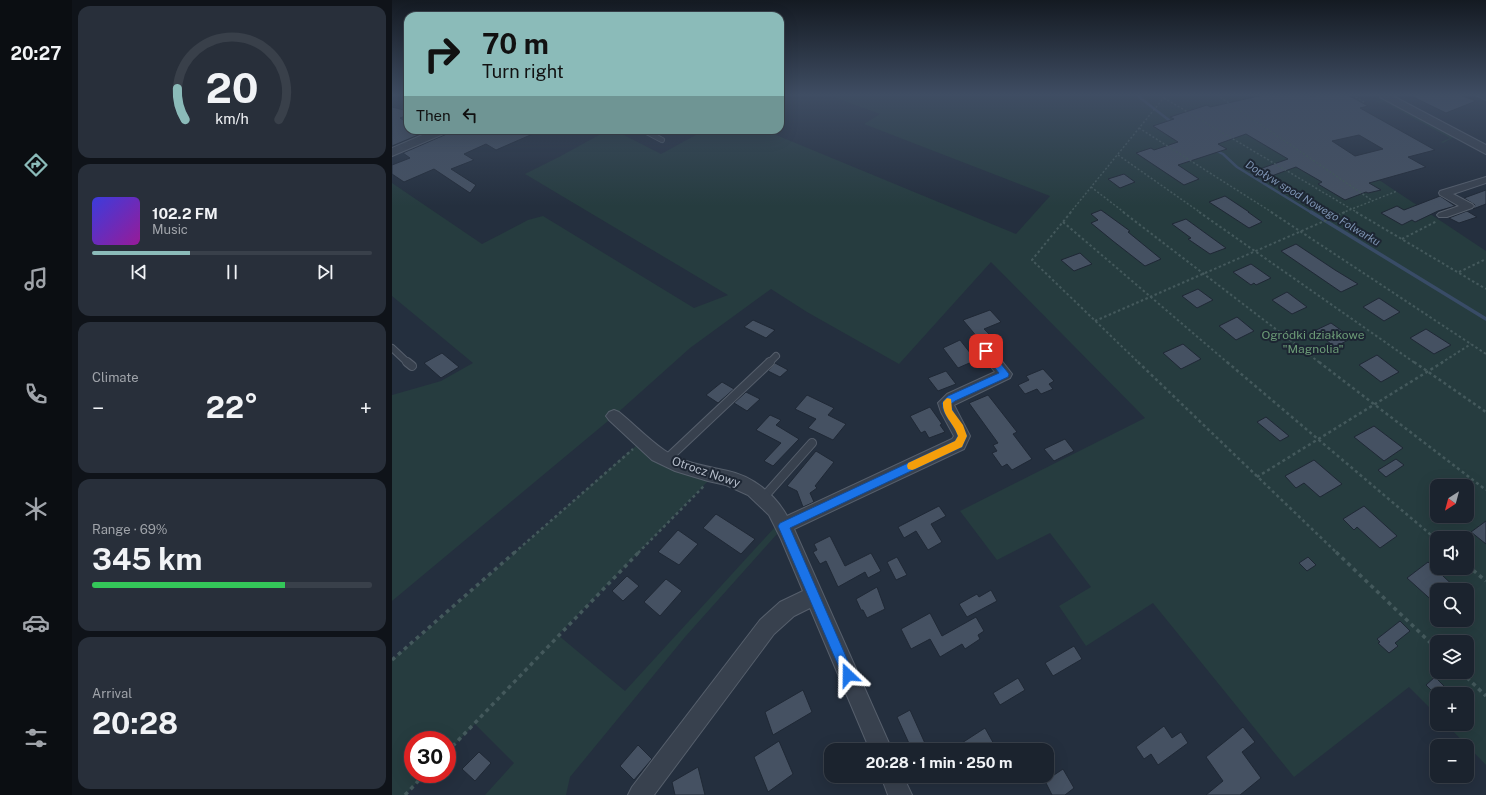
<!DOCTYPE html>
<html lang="en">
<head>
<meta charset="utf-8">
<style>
  :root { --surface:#1b232e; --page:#282f3a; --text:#f1f3f6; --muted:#a0a4aa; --line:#39404a; --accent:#8bbbb9 }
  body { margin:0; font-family:"Public Sans",sans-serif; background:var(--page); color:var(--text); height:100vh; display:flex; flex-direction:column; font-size:15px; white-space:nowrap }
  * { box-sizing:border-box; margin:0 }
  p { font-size:13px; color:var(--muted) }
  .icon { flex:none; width:22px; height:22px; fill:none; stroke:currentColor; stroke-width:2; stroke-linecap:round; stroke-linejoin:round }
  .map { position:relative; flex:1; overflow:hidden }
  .drawer { display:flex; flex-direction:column; gap:6px; padding:6px; background:#0f1319; width:320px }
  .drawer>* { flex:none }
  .banner { position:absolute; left:12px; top:12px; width:380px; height:122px; border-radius:12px; box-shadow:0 4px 16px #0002,0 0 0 1px var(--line); background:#8bbbb9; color:#111; overflow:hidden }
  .needle { width:26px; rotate:216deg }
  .controls { position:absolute; left:1038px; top:479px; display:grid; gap:8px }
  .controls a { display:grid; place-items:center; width:44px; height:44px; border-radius:8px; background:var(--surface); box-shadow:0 4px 16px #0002,0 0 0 1px var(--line); font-size:20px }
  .speed { position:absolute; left:12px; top:731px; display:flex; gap:8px; font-size:20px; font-weight:700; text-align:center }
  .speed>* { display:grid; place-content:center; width:52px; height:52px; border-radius:50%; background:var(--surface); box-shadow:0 4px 16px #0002,0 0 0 1px var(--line); line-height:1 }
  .speed .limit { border:6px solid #d22; background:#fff; color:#111 }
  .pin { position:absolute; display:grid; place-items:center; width:34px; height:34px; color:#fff; margin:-17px; border-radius:8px; box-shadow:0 2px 6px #0006 }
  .me { position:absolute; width:44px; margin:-22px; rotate:337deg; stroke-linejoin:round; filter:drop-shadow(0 0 3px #0008) }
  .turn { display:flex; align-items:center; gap:14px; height:84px; padding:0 12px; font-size:18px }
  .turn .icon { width:52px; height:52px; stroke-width:2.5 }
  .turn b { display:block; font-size:28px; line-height:34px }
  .then { display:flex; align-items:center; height:38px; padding:0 12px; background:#0003; gap:8px; font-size:15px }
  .big { font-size:30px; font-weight:700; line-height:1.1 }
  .drawer .tile { flex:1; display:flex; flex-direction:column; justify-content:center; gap:6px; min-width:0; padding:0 14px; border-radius:12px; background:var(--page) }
  .drawer .dial { align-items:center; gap:0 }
  .dial svg { height:104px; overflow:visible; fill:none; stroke:var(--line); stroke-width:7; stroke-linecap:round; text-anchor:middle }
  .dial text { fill:var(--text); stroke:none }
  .song { display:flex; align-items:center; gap:12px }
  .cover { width:48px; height:48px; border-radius:6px; background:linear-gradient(135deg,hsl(240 70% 55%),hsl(300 70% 35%)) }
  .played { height:4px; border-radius:2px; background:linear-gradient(90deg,var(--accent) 35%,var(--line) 35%) }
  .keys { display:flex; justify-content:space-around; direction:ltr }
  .heat { display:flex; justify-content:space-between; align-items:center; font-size:22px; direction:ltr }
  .charge { height:6px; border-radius:3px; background:linear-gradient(90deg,#34c759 69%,var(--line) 0) }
  .trip { position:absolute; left:432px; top:743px; width:230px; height:40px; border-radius:12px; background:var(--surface); box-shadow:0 4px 16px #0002,0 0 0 1px var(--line); font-weight:700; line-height:40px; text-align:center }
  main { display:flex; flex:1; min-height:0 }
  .dock { display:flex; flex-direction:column; width:72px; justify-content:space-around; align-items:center; background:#0b0e12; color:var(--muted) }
  .dock .icon { width:28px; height:28px }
  .dock .selected { color:var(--accent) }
  .dock b { font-size:18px; color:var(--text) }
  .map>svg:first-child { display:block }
</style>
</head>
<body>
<main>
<nav class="dock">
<b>20:27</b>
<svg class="icon selected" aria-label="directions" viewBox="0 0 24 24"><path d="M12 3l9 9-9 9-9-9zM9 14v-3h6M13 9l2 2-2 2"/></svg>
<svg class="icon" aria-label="music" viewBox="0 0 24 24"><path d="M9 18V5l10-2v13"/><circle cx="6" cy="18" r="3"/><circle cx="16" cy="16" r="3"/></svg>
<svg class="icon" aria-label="phone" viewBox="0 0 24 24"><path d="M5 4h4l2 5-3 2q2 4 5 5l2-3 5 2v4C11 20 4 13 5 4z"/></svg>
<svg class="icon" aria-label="climate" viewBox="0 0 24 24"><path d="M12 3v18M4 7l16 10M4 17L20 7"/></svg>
<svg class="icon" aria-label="car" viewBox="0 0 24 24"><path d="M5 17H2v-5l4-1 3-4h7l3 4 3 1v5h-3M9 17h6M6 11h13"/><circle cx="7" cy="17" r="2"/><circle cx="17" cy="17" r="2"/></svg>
<svg class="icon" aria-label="filters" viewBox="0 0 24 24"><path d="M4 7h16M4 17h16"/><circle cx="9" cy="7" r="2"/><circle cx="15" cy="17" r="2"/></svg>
</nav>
<section class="drawer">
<div class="tile dial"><svg viewBox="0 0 100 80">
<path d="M14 69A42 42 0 1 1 86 69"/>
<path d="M14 69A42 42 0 0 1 8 45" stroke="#8bbbb9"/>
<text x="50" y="56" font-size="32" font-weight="700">20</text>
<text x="50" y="72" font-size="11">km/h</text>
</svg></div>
<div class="tile">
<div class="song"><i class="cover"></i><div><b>102.2 FM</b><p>Music</p></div></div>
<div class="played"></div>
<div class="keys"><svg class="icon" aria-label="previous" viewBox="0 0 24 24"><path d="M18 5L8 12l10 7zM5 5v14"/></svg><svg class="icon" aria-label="pause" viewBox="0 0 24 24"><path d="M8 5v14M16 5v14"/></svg><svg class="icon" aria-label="next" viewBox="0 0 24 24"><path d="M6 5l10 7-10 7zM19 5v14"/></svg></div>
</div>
<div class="tile"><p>Climate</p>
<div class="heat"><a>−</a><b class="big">22°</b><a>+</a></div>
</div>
<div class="tile"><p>Range · 69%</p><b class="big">345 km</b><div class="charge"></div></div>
<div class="tile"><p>Arrival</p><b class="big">20:28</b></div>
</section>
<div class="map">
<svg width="1094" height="795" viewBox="0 0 1094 795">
  <rect width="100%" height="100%" fill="#242f3e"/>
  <g fill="#263c3f" fill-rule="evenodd">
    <path d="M 436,95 L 859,95 L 1094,251 L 1094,765 L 1054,724 L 1075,724 L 1075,694 L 1045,694 L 1045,715 L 1017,687 L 902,777 L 761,603 L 694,646 L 667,606 L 699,587 L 658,533 L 605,560 L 568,511 L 753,418 L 599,262 L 507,364 L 415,312 L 379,289 L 298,348 L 222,416 L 0,601 L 0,395 L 49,381 L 81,363 L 0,296 L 0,183 L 90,244 L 136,220 L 151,216 L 302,308 L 336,295 L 133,174 L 167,157 L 207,135 L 198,130 L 222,130 L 269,154 L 313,130 L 372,130 L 624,234 L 658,196 L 472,124 L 488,114 ZM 1045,486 L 1075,486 L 1075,516 L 1045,516 ZM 1045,538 L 1075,538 L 1075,568 L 1045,568 ZM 1045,590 L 1075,590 L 1075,620 L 1045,620 ZM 1045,642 L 1075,642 L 1075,672 L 1045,672 Z"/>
    <path d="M 979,95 L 1001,103 L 1062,137 L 1051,143 L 1049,142 L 1058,138 L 992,102 L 987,103 L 984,101 L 988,100 Z"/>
    <path d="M 246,444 L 257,459 L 277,469 L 318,479 L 166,635 L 233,691 L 384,526 L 385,534 L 293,637 L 178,777 L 174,795 L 93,795 L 122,763 L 83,724 L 55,752 L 55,740 L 21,740 L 21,774 L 33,774 L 13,795 L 0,795 L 0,660 L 30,635 Z"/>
  </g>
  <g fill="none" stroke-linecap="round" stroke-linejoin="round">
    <g stroke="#394c67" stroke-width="2.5">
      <path d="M 749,95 L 747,97 L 782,124"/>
      <path d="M 823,150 L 831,154 L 845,167 L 920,213"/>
    </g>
    <path stroke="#394c67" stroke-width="3.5" d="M 919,212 L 1094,319"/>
  </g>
  <g fill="#455162" stroke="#1f2835" fill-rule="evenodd">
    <path d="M 871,95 L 917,95 L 919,96 L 930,95 L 956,95 L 976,106 L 968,108 L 1043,150 L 1016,157 L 1034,167 L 977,183 L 989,190 L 976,193 L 974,192 L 953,200 L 926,184 L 930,182 L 904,167 L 874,178 L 862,171 L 896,159 L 854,134 L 826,144 L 835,149 L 786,165 L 807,179 L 792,185 L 744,153 L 759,148 L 762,150 L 786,142 L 761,126 L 782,119 L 778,117 L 815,105 L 818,107 ZM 967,135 L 991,149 L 963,156 L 940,141 Z"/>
    <path d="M 1017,95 L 1068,95 L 1084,101 L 1054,113 Z"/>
    <path d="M 0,107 L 16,111 L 16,115 L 8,118 L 16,123 L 16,130 L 38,130 L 0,146 Z"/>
    <path d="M 60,130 L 83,130 L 89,134 L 98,130 L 150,130 L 104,150 L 94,144 L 72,154 L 82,160 L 59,169 L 84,185 L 78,193 L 42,169 L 12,182 L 0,174 L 0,165 L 18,158 L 11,153 L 57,133 Z"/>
    <path d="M 732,174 L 743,182 L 728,188 L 716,179 Z"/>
    <path d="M 1094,190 L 1094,204 L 1081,209 L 1083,205 L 1072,198 Z"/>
    <path d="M 833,196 L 857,212 L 856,212 L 870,222 L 857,228 L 817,202 Z"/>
    <path d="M 1048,196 L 1063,206 L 1046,211 L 1023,222 L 1020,220 L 1010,225 L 989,213 L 1005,206 L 1012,210 Z"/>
    <path d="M 709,210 L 738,231 L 736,232 L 769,259 L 753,266 L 721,241 L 699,223 L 706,220 L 699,214 Z"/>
    <path d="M 1075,211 L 1085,217 L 1067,223 L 1057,218 Z"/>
    <path d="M 794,219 L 816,235 L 834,248 L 818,254 L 796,239 L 799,238 L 780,224 Z"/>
    <path d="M 904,244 L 943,270 L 966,284 L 949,292 L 889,251 Z"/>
    <path d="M 688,253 L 700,264 L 682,271 L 669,260 Z"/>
    <path d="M 859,264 L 879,278 L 864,285 L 862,283 L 859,285 L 841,272 Z"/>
    <path d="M 806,289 L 821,300 L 805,308 L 790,296 Z"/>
    <path d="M 895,292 L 915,307 L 900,314 L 880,300 Z"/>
    <path d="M 987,298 L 1008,312 L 992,321 L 971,307 Z"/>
    <path d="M 598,310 L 609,322 L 592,329 L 597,334 L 586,338 L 571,320 Z"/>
    <path d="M 845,317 L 862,331 L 844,340 L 827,326 Z"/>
    <path d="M 361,320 L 383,330 L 374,338 L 352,327 Z"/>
    <path d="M 939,323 L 960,338 L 943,347 L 922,331 Z"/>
    <path d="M 1034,329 L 1059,345 L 1042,354 L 1018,338 Z"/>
    <path d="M 568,340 L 579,354 L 578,355 L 582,361 L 566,368 L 551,348 Z"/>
    <path d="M 791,344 L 809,359 L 789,369 L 771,353 Z"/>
    <path d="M 50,353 L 67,367 L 49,378 L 32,363 Z"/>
    <path d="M 985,355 L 1007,372 L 989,382 L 967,365 Z"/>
    <path d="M 383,363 L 396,370 L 388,377 L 376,371 Z"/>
    <path d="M 651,369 L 662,381 L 657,384 L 661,389 L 649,394 L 645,389 L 633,394 L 626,385 L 637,380 L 634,376 Z"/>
    <path d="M 554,371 L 564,384 L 546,391 L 536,378 Z"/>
    <path d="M 330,382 L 342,389 L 326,403 L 314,395 Z"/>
    <path d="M 354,392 L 368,399 L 355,411 L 342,403 Z"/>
    <path d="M 415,395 L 442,408 L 436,415 L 454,424 L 441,440 L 416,428 L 424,419 L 403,409 Z"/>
    <path d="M 596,395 L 625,432 L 621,434 L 640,459 L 620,470 L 615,464 L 610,467 L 600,453 L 605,451 L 601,445 L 606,443 L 577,403 Z"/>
    <path d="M 538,407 L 550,424 L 548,425 L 553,432 L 537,438 L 533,431 L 529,433 L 518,416 Z"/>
    <path d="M 378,415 L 389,420 L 384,425 L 407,439 L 381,466 L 372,461 L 389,443 L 364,430 Z"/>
    <path d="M 874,417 L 897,436 L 888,441 L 865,422 Z"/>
    <path d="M 982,426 L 1011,448 L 992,461 L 962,437 Z"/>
    <path d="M 673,439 L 682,451 L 662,461 L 652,449 Z"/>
    <path d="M 424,451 L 442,462 L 423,486 L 425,488 L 418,493 L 422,502 L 411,507 L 405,491 L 395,486 Z"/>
    <path d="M 1004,459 L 1012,465 L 994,477 L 986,470 Z"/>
    <path d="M 922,460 L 950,484 L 928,497 L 912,483 L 904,488 L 893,476 Z"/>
    <path d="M 547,506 L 554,516 L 539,524 L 550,542 L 536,550 L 524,531 L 512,538 L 506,527 Z"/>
    <path d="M 972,506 L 1005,536 L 988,548 L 965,527 L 962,530 L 951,519 Z"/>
    <path d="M 324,514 L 363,539 L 349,554 L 311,528 Z"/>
    <path d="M 1094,521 L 1094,544 L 1079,532 Z"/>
    <path d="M 286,530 L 306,544 L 287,565 L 266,552 Z"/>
    <path d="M 438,536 L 453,566 L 479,553 L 489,571 L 476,578 L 473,572 L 446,587 L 434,561 L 428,564 L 421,552 L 425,550 L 422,544 Z"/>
    <path d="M 505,557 L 515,575 L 504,580 L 495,562 Z"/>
    <path d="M 916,557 L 924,565 L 915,571 L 907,563 Z"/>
    <path d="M 1036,562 L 1066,590 L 1045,590 L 1045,605 L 1015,578 Z"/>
    <path d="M 235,576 L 247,586 L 231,601 L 220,591 Z"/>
    <path d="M 274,579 L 290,591 L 268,616 L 252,602 Z"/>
    <path d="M 485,587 L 493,609 L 475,618 L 471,610 L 469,610 L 464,599 Z"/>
    <path d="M 599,590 L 605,601 L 575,617 L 567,604 L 585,594 L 587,597 Z"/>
    <path d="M 538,613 L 550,636 L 584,617 L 592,631 L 586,635 L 588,639 L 573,649 L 570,644 L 548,657 L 538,639 L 519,649 L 509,629 Z"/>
    <path d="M 1008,621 L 1018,631 L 1003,643 L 1006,646 L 997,653 L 986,643 L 988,642 L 985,639 Z"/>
    <path d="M 682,646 L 690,659 L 661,676 L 653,663 Z"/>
    <path d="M 1043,677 L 1054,688 L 1047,694 L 1045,694 L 1045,696 L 1034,685 Z"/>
    <path d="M 626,678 L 633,690 L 608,705 L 601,693 Z"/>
    <path d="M 411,690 L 420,712 L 381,735 L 373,712 Z"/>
    <path d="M 518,710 L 536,750 L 520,750 L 505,717 Z"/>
    <path d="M 772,726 L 780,738 L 789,732 L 796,743 L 766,765 L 759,754 L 752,759 L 744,747 Z"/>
    <path d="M 851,727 L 863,742 L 850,752 L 869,778 L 848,795 L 814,795 L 831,781 L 814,757 Z"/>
    <path d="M 593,728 L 603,746 L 596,750 L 559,750 Z"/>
    <path d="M 387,741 L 401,774 L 376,792 L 362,757 Z"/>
    <path d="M 246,745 L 260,759 L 242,780 L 228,766 Z"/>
    <path d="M 87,752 L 99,763 L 83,781 L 70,769 Z"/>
    <path d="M 306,767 L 313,795 L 283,795 L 280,782 Z"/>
    <path d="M 671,769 L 682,788 L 673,795 L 660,795 L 653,781 Z"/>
  </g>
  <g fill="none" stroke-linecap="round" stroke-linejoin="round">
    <defs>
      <path id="service-far2" d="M 251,130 L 270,140"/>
      <g id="service-far1">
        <path d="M 0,348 L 16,363"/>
        <path d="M 377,363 L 384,356"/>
      </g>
      <g id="service">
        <path d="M 15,362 L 20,366"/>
        <path d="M 275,459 L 378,362"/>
        <path d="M 371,498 L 420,443"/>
      </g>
      <g id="minor">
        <path d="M 1084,95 L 1094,95 L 1094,100 Z"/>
        <path d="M 1094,177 L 1094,183 L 1061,194 L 1080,204 L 1082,206 L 1080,208 L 1055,217 L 1047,217 L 1045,215 L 1047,213 L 1067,206 L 1048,195 L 1047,193 L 1048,191 Z"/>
        <path d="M 594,346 L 599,347 L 620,374 L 618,378 L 562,405 L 578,436 L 572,449 L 402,529 L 500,750 L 478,750 L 418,608 L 402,616 L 382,634 L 262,795 L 236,795 L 240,787 L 368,620 L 388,602 L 411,591 L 389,539 L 377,515 L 356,495 L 334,485 L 316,481 L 283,471 L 260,460 L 217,420 L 214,416 L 217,412 L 222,410 L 227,412 C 242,424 256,439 272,450 C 290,463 314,466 336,471 C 360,476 383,494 395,516 L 560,439 L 562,436 L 549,412 L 546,403 L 555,394 L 603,372 L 587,351 L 589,347 Z"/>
        <path d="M 489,776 L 511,776 L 520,795 L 496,795 Z"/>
      </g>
      <g id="tertiary">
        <path d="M 987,95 L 999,95 L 1094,145 L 1094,154 L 988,97 Z"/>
        <path d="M 42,130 L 58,130 L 56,132 L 0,156 L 0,148 Z"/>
      </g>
    </defs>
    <use href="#service-far2" stroke="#565f6c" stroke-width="6"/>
    <use href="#service-far1" stroke="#565f6c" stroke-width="8"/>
    <use href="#service" stroke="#565f6c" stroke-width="10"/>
    <use href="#minor" stroke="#565f6c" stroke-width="2"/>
    <use href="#tertiary" stroke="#565f6c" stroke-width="2"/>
    <g stroke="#44595c" stroke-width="1.5" stroke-dasharray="2 2" stroke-linecap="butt">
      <path d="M 825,95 L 981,201"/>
      <path d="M 960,95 L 972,102"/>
      <path d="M 772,98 L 966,213"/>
      <path d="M 747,128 L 881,213"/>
      <path d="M 726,155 L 809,213"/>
      <path d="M 699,187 L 733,213"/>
      <path d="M 678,213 L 774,95"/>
      <path d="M 950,213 L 1005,191"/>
    </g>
    <g stroke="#44595c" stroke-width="2" stroke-dasharray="2.5 2.5" stroke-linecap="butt">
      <path d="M 679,212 L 640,260 L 747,363"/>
      <path d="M 731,212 L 928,363"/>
      <path d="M 807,212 L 1023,363"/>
      <path d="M 879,212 L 1094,354"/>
      <path d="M 964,212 L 1094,289"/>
      <path d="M 671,222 L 836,363"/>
      <path d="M 1010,239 L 1045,221"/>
      <path d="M 1067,272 L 1094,259"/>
      <path d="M 703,321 L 953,212"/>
      <path d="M 1049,363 L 1079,344"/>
    </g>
    <g stroke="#44595c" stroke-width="2.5" stroke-dasharray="3 3" stroke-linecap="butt">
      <path d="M 746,362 L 945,553"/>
      <path d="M 835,362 L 1045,540"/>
      <path d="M 927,362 L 1094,490"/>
      <path d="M 1022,362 L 1094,412"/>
      <path d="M 865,477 L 1051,362"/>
      <path d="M 122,553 L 241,449"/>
      <path d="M 246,553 L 312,486"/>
    </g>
    <g stroke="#44595c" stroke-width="3.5" stroke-dasharray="4 4" stroke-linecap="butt">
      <path d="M 944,552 L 1045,649"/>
      <path d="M 1075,565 L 1094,581"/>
      <path d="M 0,660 L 123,552"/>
      <path d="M 1069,672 L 1094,696"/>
      <path d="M 55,752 L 247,552"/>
      <path d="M 13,795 L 33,774"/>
    </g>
    <use href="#service-far2" stroke="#38414e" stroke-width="4.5"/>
    <use href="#service-far1" stroke="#38414e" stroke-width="6"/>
    <use href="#service" stroke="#38414e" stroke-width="8"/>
    <use href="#minor" fill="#38414e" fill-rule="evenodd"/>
    <use href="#tertiary" fill="#38414e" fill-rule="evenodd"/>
  </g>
  <linearGradient id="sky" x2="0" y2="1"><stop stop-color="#141a22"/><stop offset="0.46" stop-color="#3f4d63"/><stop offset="1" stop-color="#3f4d63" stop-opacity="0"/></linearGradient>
  <rect width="1094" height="206" fill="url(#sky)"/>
  <path fill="#1a73e8" stroke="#114b97" d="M 594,348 L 597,349 L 617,374 L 616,377 L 563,401 L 559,404 C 560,414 571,425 575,436 L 570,447 L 398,528 L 462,675 L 461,679 L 456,681 L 452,679 L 386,526 L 388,523 L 563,441 L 566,436 C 562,424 551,416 550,403 L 556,396 L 607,373 L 590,351 Z"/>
  <path fill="#f59e0b" d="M 555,398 L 559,399 L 560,410 L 571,425 L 575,436 L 570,447 L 523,469 L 520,470 L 516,469 L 515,466 L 516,463 L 563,441 L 566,436 C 562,423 550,416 551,402 Z"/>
  <g text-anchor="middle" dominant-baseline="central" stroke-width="4" stroke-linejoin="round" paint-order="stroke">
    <g font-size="11" font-style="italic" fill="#7c92b1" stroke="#1d2633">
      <text transform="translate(921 203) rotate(31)">Dopływ spod Nowego Folwarku</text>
    </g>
    <g font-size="12" fill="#6b9a76" stroke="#1d2633">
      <text x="921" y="335">Ogródki działkowe<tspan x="921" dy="14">"Magnolia"</tspan></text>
    </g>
    <g font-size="12" fill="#b4bcc9" stroke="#1d2633">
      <text transform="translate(314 472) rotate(19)">Otrocz Nowy</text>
    </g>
  </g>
</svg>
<div class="controls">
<a><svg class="needle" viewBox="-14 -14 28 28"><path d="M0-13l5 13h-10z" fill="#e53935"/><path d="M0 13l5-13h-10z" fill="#a0a4aa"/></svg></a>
<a><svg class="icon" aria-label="sound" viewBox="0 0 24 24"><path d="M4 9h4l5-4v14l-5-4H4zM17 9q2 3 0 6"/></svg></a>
<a><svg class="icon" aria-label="search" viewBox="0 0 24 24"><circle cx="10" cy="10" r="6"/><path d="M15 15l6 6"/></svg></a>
<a><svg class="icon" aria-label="layers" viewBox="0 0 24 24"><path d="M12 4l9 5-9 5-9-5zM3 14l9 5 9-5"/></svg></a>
<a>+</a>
<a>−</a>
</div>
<div class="speed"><div class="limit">30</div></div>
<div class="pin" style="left:594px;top:351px;background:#d93025"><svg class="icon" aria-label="arrive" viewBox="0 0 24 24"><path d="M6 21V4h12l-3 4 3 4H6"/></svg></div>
<svg class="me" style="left:456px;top:675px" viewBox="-20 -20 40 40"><path d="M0-17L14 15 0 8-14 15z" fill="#1a73e8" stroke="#fff" stroke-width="4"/></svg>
<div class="trip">20:28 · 1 min · 250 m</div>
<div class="banner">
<div class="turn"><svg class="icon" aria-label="right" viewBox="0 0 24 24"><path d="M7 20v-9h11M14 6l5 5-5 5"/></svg><div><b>70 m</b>Turn right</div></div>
<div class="then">Then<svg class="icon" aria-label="left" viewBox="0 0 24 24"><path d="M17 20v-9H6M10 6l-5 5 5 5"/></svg></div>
</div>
</div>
</main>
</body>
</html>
